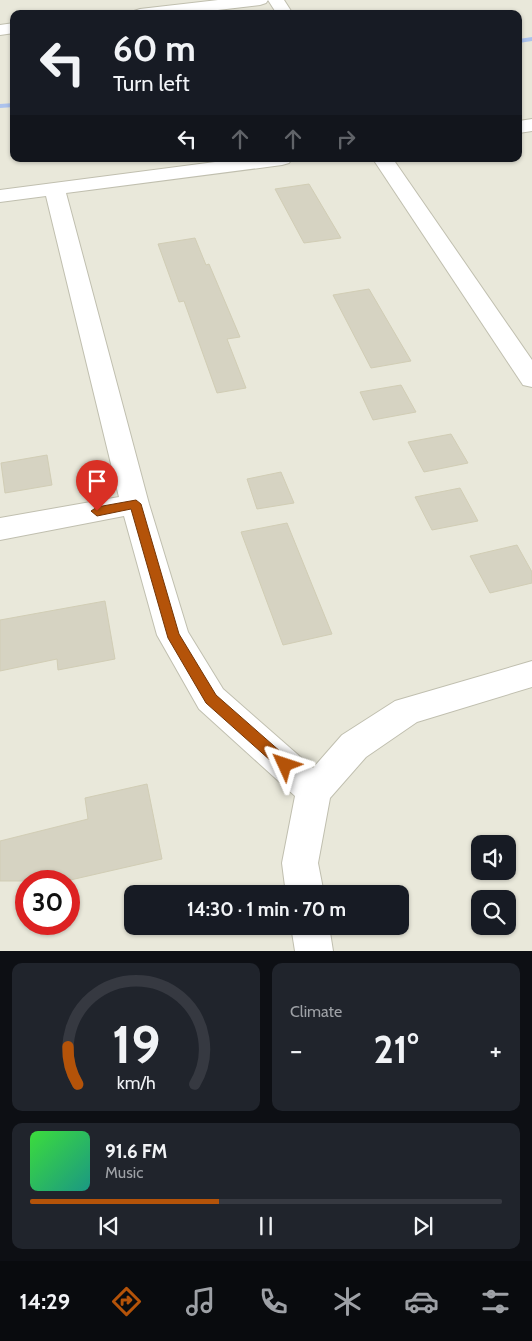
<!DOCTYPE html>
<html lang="en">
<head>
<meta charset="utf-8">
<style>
  :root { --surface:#171b24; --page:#20242c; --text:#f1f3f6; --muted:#9ea1a6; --line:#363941; --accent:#b45309 }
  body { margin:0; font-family:Cabin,sans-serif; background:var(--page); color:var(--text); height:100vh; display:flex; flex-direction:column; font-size:19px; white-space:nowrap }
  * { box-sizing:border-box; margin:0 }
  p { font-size:16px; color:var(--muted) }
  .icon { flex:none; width:28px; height:28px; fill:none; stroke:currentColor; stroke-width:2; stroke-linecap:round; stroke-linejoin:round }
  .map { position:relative; height:951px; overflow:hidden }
  .panel { display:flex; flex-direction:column; gap:12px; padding:12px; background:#0d0f14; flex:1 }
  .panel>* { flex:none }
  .hud { position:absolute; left:10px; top:10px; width:512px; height:152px; border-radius:10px; box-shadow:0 1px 4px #0004; background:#171b24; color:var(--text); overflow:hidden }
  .fabs { position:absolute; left:471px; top:835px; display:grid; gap:10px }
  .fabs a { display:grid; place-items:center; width:45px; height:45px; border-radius:10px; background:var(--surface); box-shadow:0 1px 4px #0004; font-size:25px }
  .speed { position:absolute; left:15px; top:870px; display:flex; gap:10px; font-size:25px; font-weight:700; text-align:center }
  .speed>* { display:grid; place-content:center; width:65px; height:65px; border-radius:50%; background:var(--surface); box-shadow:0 1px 4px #0004; line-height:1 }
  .speed .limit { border:8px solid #d22; background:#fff; color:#111 }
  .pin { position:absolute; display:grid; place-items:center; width:42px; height:42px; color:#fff; margin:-51px -21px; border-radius:50% 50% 50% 0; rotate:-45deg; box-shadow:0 0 5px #0007 }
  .pin .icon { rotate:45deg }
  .me { position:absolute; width:55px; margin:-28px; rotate:312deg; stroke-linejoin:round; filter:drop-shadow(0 0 4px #0008) }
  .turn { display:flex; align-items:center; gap:18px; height:105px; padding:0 20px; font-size:22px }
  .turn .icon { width:65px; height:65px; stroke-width:2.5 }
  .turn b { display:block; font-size:35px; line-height:42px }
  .lanes { display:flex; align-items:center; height:48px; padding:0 20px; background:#0003; justify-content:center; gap:25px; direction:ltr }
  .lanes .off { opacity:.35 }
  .big { font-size:38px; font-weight:800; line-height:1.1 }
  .panel .widget { flex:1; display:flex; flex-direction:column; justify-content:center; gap:8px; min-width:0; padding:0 18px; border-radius:10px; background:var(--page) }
  .panel .dial { align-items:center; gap:0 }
  .dial svg { height:130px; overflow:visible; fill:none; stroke:var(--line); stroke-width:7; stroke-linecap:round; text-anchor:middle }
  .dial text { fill:var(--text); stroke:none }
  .song { display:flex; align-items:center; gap:15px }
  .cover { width:60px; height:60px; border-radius:8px; background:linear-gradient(135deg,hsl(120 70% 55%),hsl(170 70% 35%)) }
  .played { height:5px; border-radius:2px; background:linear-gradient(90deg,var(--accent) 40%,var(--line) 40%) }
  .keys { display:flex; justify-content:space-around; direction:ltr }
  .heat { display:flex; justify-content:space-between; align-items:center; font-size:28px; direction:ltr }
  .panel .tiles { flex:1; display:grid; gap:12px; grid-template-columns:1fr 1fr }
  .widget:last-child { grid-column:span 2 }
  .trip { position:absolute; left:124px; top:885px; width:285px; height:50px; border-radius:10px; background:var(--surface); box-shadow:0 1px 4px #0004; font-weight:800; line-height:50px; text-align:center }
  .menu { display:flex; height:80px; justify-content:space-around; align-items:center; background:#090b0e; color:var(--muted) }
  .menu .icon { width:35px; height:35px }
  .menu .on { color:var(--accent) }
  .menu b { font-size:22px; color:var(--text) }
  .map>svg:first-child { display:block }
</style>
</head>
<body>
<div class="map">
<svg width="532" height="951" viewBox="0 0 532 951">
  <rect width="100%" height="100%" fill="#f5f5ec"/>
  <path fill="#e9e8da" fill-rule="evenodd" d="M 0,0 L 532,0 L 532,951 L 0,951 ZM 14,14 L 519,14 L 519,159 L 14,159 ZM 480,844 L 508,844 L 508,871 L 480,871 ZM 26,881 L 69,881 L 69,924 L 26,924 ZM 132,894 L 400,894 L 400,926 L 132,926 ZM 480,899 L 508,899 L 508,926 L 480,926 Z"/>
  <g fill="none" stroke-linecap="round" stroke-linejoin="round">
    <g fill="#adc3ed" fill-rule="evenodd">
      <path d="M 532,37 L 532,41 L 519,43 L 519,39 Z"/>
      <path d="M 14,103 L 14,107 L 0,108 L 0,104 Z"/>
    </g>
  </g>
  <g fill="#d6d3c2" stroke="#d1cdb5">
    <path d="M 309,184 L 341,238 L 304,243 L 275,189 Z"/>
    <path d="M 195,238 L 206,265 L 209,264 L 240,337 L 227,339 L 246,388 L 217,393 L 184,301 L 179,302 L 158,244 Z"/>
    <path d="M 369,289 L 411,361 L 371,368 L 333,295 Z"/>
    <path d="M 401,385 L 416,412 L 373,420 L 360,392 Z"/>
    <path d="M 451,434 L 468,463 L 424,472 L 408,442 Z"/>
    <path d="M 47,455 L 52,485 L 5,493 L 1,463 Z"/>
    <path d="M 281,472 L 294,503 L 257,509 L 247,479 Z"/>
    <path d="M 460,488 L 478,521 L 432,530 L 415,497 Z"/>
    <path d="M 287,523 L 332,634 L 283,645 L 241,532 Z"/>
    <path d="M 517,545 L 532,572 L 532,583 L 490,593 L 470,556 Z"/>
    <path d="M 105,601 L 115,659 L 58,670 L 57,659 L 0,671 L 0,620 Z"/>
    <path d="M 147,784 L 162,859 L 66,881 L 0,881 L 0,841 L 88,819 L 85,798 Z"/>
  </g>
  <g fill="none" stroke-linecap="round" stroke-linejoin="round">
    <defs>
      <g id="minor">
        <path d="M 218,0 L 284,0 L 293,14 L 277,14 L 268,0 L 266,3 L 260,5 L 184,14 L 132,14 L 134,11 L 140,9 Z"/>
        <path d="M 14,23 L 14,33 L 0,35 L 0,25 Z"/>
        <path d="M 532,119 L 532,131 L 519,133 L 519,121 Z"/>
        <path d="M 238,159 L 292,159 L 289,163 L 282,165 L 66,193 L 149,504 L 188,632 L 223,689 L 313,768 L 342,735 L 395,701 L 532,661 L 532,687 L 417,722 L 366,757 L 330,798 L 318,863 L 324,894 L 286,894 L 282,863 L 295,796 L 199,709 L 157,635 L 124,516 L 0,540 L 0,518 L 119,497 L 46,196 L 0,202 L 0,190 Z"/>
        <path d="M 373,159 L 393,159 L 532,360 L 532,387 L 523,385 Z"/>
        <path d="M 291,926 L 329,926 L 333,951 L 295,951 Z"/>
      </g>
    </defs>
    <use href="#minor" stroke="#c0bfaf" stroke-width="2"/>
    <use href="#minor" fill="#fff" fill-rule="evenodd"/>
  </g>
  <path fill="#b45309" stroke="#753606" d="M 136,500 L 141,504 L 179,634 L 216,695 L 290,760 L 292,765 L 290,769 L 285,771 L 280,769 L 206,703 L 168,638 L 131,509 L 97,516 L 91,511 L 97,507 Z"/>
</svg>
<div class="fabs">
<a><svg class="icon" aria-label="sound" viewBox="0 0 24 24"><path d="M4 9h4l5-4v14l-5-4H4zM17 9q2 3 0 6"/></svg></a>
<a><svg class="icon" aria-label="search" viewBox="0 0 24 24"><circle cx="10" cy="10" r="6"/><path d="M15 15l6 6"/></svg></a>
</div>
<div class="speed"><div class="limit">30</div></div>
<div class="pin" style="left:97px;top:511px;background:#d93025"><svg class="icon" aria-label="arrive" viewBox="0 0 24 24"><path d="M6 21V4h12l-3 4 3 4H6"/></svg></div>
<svg class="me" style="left:285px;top:765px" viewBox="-20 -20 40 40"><path d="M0-17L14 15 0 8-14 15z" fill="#b45309" stroke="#fff" stroke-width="4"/></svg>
<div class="trip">14:30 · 1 min · 70 m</div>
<div class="hud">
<div class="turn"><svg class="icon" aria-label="left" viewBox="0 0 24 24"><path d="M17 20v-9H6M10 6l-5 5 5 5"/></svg><div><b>60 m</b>Turn left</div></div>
<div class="lanes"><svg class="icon" aria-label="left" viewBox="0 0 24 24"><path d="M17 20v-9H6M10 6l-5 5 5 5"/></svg><svg class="icon off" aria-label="ahead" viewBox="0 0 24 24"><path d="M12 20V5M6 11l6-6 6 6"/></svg><svg class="icon off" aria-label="ahead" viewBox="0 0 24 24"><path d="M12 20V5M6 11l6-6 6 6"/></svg><svg class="icon off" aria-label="right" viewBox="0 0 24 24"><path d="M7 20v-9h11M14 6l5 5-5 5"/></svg></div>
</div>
</div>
<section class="panel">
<div class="tiles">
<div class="widget dial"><svg viewBox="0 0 100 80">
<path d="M14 69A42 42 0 1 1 86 69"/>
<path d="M14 69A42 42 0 0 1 8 46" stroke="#b45309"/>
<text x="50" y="56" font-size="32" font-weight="700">19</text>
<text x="50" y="72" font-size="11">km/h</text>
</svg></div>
<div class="widget"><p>Climate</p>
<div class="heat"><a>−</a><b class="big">21°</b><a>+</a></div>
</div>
<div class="widget">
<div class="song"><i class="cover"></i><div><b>91.6 FM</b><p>Music</p></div></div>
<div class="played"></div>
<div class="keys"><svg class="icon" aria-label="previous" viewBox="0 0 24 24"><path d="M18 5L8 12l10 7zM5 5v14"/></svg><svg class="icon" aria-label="pause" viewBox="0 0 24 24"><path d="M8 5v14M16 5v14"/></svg><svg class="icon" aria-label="next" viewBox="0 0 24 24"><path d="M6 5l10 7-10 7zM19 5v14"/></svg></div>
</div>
</div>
</section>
<nav class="menu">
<b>14:29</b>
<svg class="icon on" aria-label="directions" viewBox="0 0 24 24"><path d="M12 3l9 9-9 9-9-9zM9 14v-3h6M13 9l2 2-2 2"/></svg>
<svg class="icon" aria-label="music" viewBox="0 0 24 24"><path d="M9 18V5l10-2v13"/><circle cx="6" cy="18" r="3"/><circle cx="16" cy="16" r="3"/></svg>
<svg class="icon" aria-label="phone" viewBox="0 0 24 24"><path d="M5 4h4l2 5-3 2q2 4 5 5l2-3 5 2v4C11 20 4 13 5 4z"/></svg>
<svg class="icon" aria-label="climate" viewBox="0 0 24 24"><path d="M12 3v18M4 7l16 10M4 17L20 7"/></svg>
<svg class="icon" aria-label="car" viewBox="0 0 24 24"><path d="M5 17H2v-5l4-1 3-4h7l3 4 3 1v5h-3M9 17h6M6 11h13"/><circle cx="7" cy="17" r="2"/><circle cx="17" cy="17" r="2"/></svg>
<svg class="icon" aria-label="filters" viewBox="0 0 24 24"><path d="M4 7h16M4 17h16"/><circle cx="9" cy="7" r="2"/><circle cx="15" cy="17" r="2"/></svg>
</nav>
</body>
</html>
